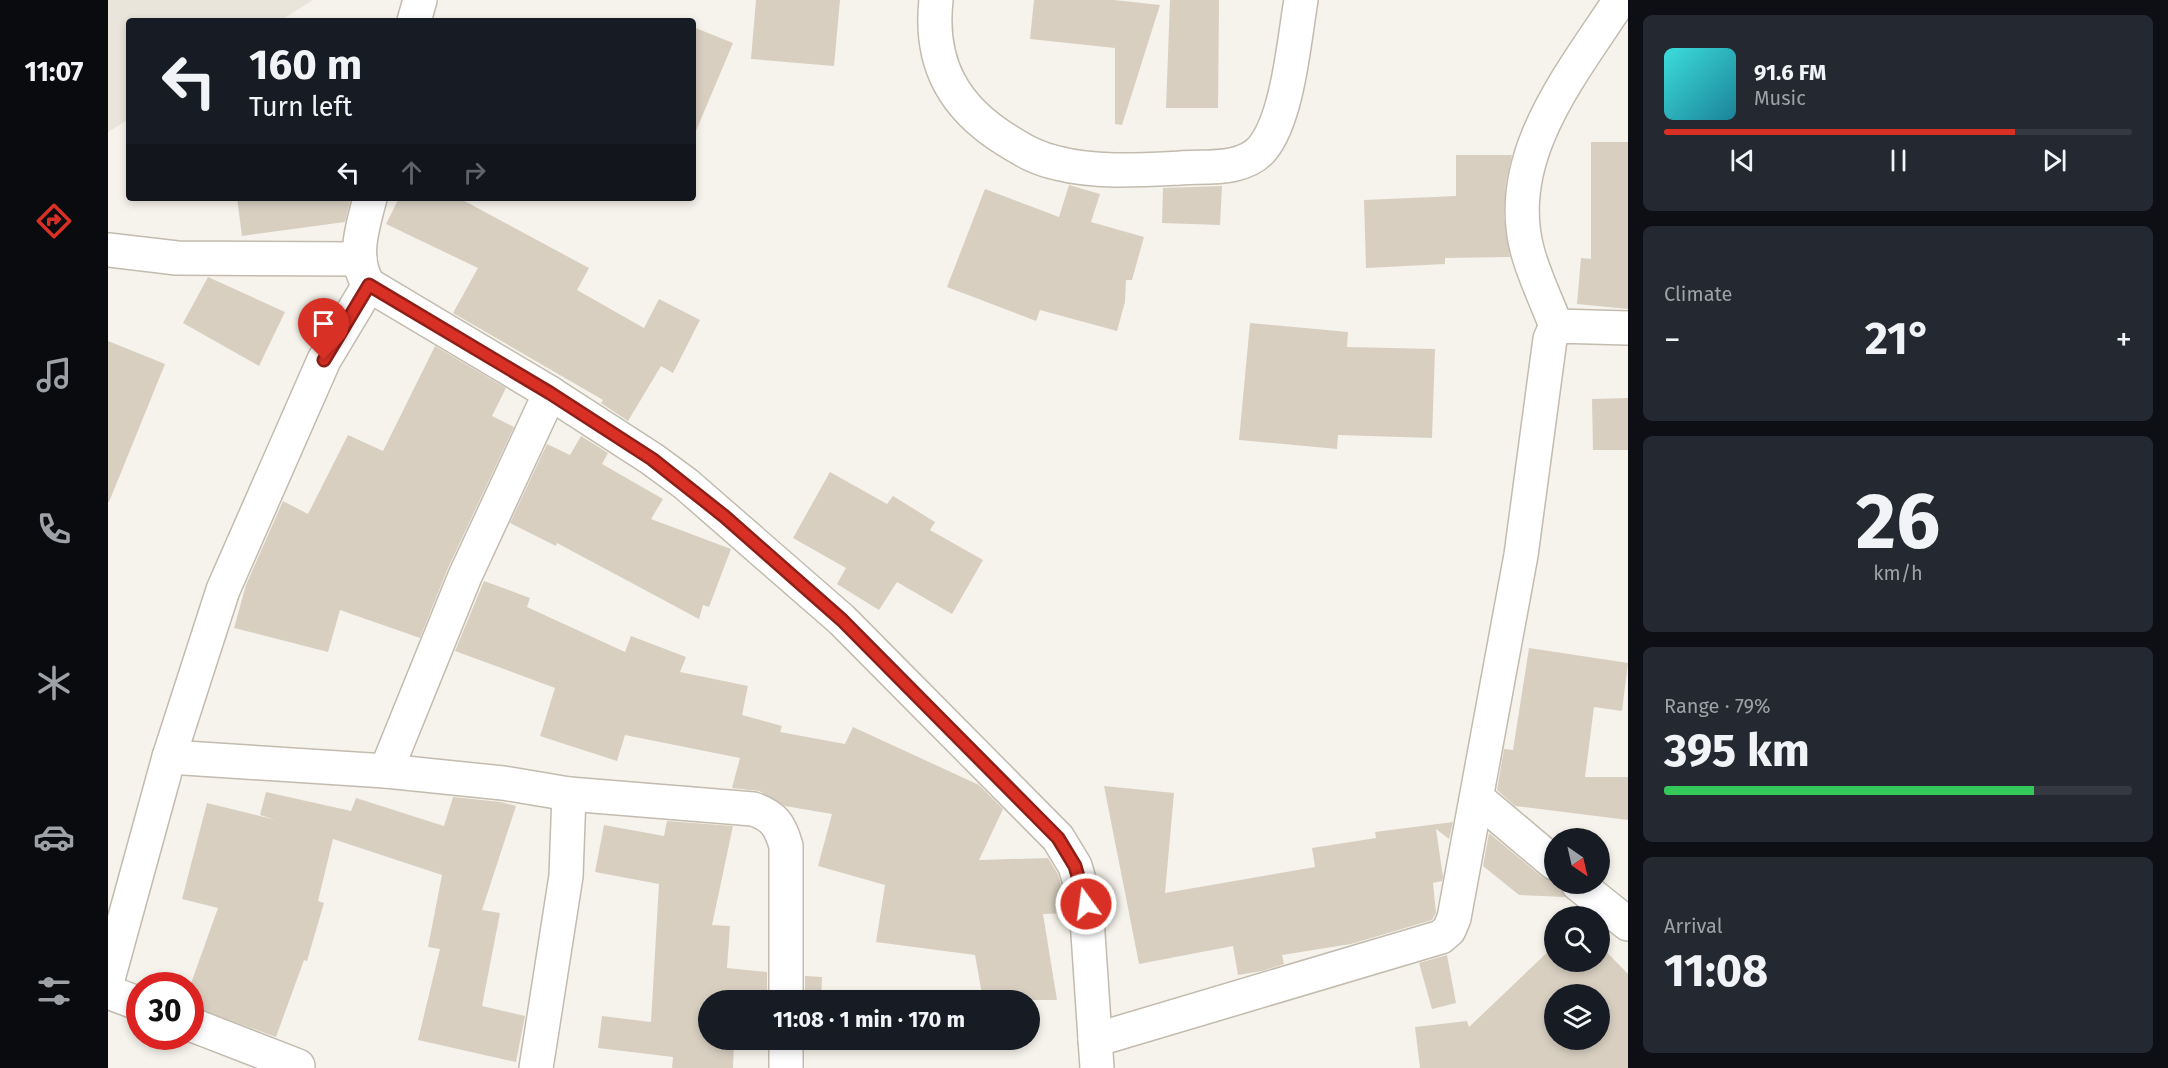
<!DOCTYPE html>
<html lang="en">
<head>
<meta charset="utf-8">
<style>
  :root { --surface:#171b24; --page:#242831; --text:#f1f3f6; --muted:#9ea1a6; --line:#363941; --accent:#d93025 }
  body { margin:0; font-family:"Fira Sans",sans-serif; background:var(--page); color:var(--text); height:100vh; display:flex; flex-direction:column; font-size:22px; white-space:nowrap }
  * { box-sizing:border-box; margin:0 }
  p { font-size:20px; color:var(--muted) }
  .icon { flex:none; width:33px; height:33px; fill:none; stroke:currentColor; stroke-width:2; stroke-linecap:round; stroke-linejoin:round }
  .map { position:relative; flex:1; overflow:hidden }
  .sheet { display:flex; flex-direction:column; gap:15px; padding:15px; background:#0d0f14; width:540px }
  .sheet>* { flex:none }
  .hud { position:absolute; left:18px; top:18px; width:570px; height:183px; border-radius:6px; box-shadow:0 3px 9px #0003; background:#171b24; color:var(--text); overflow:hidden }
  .needle { width:39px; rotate:146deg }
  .tools { position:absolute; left:1436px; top:828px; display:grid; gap:12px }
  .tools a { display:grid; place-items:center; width:66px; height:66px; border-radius:50%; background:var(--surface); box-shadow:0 3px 9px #0003; font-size:30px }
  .speed { position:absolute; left:18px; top:972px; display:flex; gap:12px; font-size:30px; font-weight:700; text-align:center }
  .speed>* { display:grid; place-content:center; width:78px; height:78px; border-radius:50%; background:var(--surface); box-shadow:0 3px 9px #0003; line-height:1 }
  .speed .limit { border:9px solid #d22; background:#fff; color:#111 }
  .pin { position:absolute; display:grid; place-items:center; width:51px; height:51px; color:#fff; margin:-62px -26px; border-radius:50% 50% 50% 0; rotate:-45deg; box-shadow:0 0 6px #0007 }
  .pin .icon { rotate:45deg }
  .me { position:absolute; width:66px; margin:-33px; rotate:346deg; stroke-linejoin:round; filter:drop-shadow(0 0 4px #0008) }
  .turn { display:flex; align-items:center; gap:21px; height:126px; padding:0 24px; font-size:27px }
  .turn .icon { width:78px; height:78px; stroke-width:2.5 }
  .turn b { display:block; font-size:42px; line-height:51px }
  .lanes { display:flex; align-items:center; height:57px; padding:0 24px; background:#0003; justify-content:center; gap:30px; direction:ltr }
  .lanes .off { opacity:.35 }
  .big { font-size:45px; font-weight:700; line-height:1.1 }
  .sheet .widget { flex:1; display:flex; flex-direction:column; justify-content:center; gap:9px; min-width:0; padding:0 21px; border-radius:9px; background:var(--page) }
  .sheet .dial { align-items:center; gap:0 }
  .dial b { font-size:78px; line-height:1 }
  .song { display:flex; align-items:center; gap:18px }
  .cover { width:72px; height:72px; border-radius:9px; background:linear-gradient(135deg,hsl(180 70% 55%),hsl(190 70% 35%)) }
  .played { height:6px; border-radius:3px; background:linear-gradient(90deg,var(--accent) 75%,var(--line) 75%) }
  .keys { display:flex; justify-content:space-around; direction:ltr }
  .heat { display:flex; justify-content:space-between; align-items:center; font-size:33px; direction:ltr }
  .charge { height:9px; border-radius:4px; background:linear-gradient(90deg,#34c759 79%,var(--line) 0) }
  .trip { position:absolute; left:590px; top:990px; width:342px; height:60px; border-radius:30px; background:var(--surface); box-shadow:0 3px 9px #0003; font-weight:700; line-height:60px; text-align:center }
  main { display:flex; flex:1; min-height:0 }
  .tabs { display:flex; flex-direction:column; width:108px; justify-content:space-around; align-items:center; background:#090b0e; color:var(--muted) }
  .tabs .icon { width:42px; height:42px }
  .tabs .on { color:var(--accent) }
  .tabs b { font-size:27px; color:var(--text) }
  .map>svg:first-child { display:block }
</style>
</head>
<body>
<main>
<nav class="tabs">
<b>11:07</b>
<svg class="icon on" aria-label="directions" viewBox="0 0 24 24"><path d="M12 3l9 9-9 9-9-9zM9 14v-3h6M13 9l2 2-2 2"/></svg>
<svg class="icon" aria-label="music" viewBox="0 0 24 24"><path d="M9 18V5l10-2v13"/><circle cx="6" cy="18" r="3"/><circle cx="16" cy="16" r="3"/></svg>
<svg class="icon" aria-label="phone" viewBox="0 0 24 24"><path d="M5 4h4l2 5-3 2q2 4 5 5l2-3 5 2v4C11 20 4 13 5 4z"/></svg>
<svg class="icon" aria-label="climate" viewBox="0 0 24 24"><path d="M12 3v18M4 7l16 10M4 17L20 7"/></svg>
<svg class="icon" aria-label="car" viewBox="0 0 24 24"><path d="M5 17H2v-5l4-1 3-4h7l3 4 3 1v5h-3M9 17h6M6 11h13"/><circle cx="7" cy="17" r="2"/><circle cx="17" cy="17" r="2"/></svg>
<svg class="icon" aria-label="filters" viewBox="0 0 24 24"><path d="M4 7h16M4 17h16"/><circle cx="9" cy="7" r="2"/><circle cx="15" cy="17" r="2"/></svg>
</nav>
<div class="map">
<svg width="1520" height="1068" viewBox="0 0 1520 1068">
  <rect width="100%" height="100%" fill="#f6f3ec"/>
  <path fill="#eae5da" d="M 0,0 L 205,0 L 172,21 L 21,21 L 21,119 L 0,132 Z"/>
  <g fill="#d8cfc1" fill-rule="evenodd">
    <path d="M 648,0 L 732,0 L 726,66 L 643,59 Z"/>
    <path d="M 926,0 L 1006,0 L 1052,5 L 1014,125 L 1007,124 L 1007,48 L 922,39 Z"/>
    <path d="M 1062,0 L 1111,0 L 1110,108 L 1058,108 Z"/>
    <path d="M 585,27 L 625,43 L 585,138 Z"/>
    <path d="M 1483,142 L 1520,142 L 1520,309 L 1469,304 L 1473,258 L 1483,259 Z"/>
    <path d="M 1348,155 L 1404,155 L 1398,182 L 1396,217 L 1402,257 L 1337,258 L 1337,264 L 1258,268 L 1256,200 L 1348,196 Z"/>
    <path d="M 961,185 L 992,194 L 983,222 L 1036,237 L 1024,280 L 1018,280 L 1017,302 L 1009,331 L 932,310 L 928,321 L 839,287 L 877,189 L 951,217 Z"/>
    <path d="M 1114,186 L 1112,225 L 1054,223 L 1055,188 Z"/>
    <path d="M 129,198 L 243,198 L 237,222 L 134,236 Z"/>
    <path d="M 291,198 L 351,198 L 481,268 L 469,290 L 536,328 L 551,299 L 592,320 L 565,373 L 553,366 L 520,421 L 493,403 L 495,400 L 345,313 L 370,268 L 278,224 Z"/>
    <path d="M 100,277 L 177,312 L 151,366 L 75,323 Z"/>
    <path d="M 1142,323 L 1240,332 L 1239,347 L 1327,349 L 1324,438 L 1230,435 L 1229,449 L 1131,440 Z"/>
    <path d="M 0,341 L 57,364 L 1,502 L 0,502 Z"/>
    <path d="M 327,346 L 398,388 L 384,416 L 406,427 L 340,568 L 312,638 L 232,610 L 220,652 L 126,628 L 138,585 L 175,501 L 200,514 L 240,435 L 275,451 Z"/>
    <path d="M 1520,398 L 1520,450 L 1485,450 L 1484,399 Z"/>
    <path d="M 473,436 L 500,453 L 494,464 L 555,499 L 543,519 L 623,549 L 601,607 L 595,605 L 591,619 L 449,543 L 448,546 L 402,523 L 439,444 L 462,455 Z"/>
    <path d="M 722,472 L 779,504 L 785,496 L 827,522 L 822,530 L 875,560 L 844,614 L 789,582 L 771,610 L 729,584 L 738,568 L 685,538 Z"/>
    <path d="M 376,581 L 422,598 L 419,607 L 517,652 L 523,636 L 578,657 L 572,672 L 640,686 L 634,715 L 674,726 L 672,732 L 737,744 L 745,727 L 871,785 L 895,809 L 871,860 L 940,858 L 950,874 L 960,913 L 935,914 L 949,1000 L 875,1000 L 867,955 L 768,942 L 777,885 L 710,866 L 724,814 L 677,806 L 651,791 L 624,788 L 632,758 L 517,735 L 509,761 L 432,736 L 447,688 L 347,651 Z"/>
    <path d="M 1421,648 L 1520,663 L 1514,711 L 1486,707 L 1477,777 L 1520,777 L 1520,820 L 1407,806 L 1389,790 L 1396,749 L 1405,750 Z"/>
    <path d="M 996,786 L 1066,793 L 1057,893 L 1207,867 L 1204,848 L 1268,838 L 1267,832 L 1345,822 L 1341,839 L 1328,829 L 1335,877 L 1334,881 L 1325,883 L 1328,913 L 1324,920 L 1243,944 L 1174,955 L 1176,964 L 1154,971 L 1130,975 L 1125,946 L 1031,964 Z"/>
    <path d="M 158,792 L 243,811 L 248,798 L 336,826 L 345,797 L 393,802 L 408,806 L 374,910 L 392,913 L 374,1006 L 417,1016 L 408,1062 L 310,1040 L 332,949 L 320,947 L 334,875 L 225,839 L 210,901 L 216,903 L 199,961 L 196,960 L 168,1037 L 82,1006 L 82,986 L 110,908 L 74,899 L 99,803 L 168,820 L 152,815 Z"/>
    <path d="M 559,821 L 625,826 L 604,925 L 622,926 L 619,968 L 659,972 L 659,1000 L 600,1000 L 600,1040 L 626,1040 L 625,1068 L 564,1068 L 565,1057 L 490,1048 L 494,1016 L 543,1022 L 551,884 L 487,872 L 496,825 L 556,836 Z"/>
    <path d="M 1381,833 L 1434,877 L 1452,884 L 1457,897 L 1411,895 L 1375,866 Z"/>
    <path d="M 1491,944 L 1520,974 L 1520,1068 L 1312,1068 L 1307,1027 L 1359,1021 L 1361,1027 L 1446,946 L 1446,962 L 1491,962 ZM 1446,994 L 1491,994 L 1491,1040 L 1446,1040 Z"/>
    <path d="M 1339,955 L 1348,1003 L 1324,1009 L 1311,963 Z"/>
    <path d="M 697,976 L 714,977 L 713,1000 L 697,1000 Z"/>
  </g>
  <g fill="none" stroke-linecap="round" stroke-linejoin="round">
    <defs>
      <g id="minor">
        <path d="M 828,0 C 821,64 846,108 900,141 C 916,151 930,159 949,163 C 988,173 1032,170 1072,168 C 1098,166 1135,171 1154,149 C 1180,118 1186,41 1193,0"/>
        <path d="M 306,21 L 312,0"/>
        <path d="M 262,198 C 255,226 243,259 261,285 L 442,393 L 544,459 L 578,484 L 734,620 L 950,838 L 967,866 L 978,904 L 989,1068"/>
        <path d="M 0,250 L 69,258 L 252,259"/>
        <path d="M 1448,326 C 1439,302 1427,278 1420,253 C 1393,158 1464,74 1512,0"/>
        <path d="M 61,757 L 278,771 L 395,783 L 461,794 L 645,809 C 666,816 672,825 678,846 L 678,1000"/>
        <path d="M 278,771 L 357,576 L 442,393"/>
        <path d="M 1369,798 L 1446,863"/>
        <path d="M 1470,884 L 1520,924"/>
        <path d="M 0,979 L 61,757 L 115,590 L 216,360 L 261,285"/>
        <path d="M 0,992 L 32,1004"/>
        <path d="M 82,1024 L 190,1066"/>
        <path d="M 987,1040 L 1333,937 L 1341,930 L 1346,918 L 1413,555 L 1442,339 L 1448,326 L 1520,328"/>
        <path d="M 428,1068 L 458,876 L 461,794"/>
        <path d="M 678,1068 L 678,1040"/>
      </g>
    </defs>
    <use href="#minor" stroke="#c2bbae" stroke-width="36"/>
    <use href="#minor" stroke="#fff" stroke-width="33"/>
  </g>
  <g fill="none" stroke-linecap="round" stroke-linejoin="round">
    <defs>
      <path id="route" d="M 216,360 L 261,285 L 442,393 L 544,459 L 616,516 L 734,620 L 950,838 L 967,866 L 978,904"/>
    </defs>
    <use href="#route" stroke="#8d1f18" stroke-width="15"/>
    <use href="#route" stroke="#d93025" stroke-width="10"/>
  </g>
</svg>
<div class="tools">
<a><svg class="needle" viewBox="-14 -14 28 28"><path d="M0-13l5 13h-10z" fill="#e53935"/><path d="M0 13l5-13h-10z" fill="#9ea1a6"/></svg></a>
<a><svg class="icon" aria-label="search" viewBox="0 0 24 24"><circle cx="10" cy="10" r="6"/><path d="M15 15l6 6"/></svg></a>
<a><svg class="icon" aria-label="layers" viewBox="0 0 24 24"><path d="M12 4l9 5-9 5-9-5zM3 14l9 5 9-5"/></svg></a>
</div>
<div class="speed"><div class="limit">30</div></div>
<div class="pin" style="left:216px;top:360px;background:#d93025"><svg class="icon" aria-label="arrive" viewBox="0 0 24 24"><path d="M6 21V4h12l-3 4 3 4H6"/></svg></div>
<svg class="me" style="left:978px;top:904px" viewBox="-20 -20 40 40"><circle r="17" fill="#d93025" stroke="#fff" stroke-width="3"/><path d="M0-11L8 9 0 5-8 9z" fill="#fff"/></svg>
<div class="trip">11:08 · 1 min · 170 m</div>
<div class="hud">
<div class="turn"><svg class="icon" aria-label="left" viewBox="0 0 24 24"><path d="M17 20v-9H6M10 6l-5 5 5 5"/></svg><div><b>160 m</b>Turn left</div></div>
<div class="lanes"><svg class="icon" aria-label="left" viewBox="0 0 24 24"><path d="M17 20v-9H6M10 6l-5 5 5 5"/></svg><svg class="icon off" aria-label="ahead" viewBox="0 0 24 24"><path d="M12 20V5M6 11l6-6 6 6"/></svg><svg class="icon off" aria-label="right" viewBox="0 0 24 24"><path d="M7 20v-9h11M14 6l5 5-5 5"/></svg></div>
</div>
</div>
<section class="sheet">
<div class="widget">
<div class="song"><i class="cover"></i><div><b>91.6 FM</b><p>Music</p></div></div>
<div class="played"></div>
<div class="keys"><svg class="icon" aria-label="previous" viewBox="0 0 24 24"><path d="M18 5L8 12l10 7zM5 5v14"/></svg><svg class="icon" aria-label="pause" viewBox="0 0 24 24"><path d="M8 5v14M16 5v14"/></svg><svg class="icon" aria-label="next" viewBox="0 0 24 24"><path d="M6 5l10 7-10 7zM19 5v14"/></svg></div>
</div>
<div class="widget"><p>Climate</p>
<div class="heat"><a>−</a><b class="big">21°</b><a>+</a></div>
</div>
<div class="widget dial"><b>26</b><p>km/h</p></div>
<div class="widget"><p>Range · 79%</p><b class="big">395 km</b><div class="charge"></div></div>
<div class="widget"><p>Arrival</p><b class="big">11:08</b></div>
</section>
</main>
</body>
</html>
